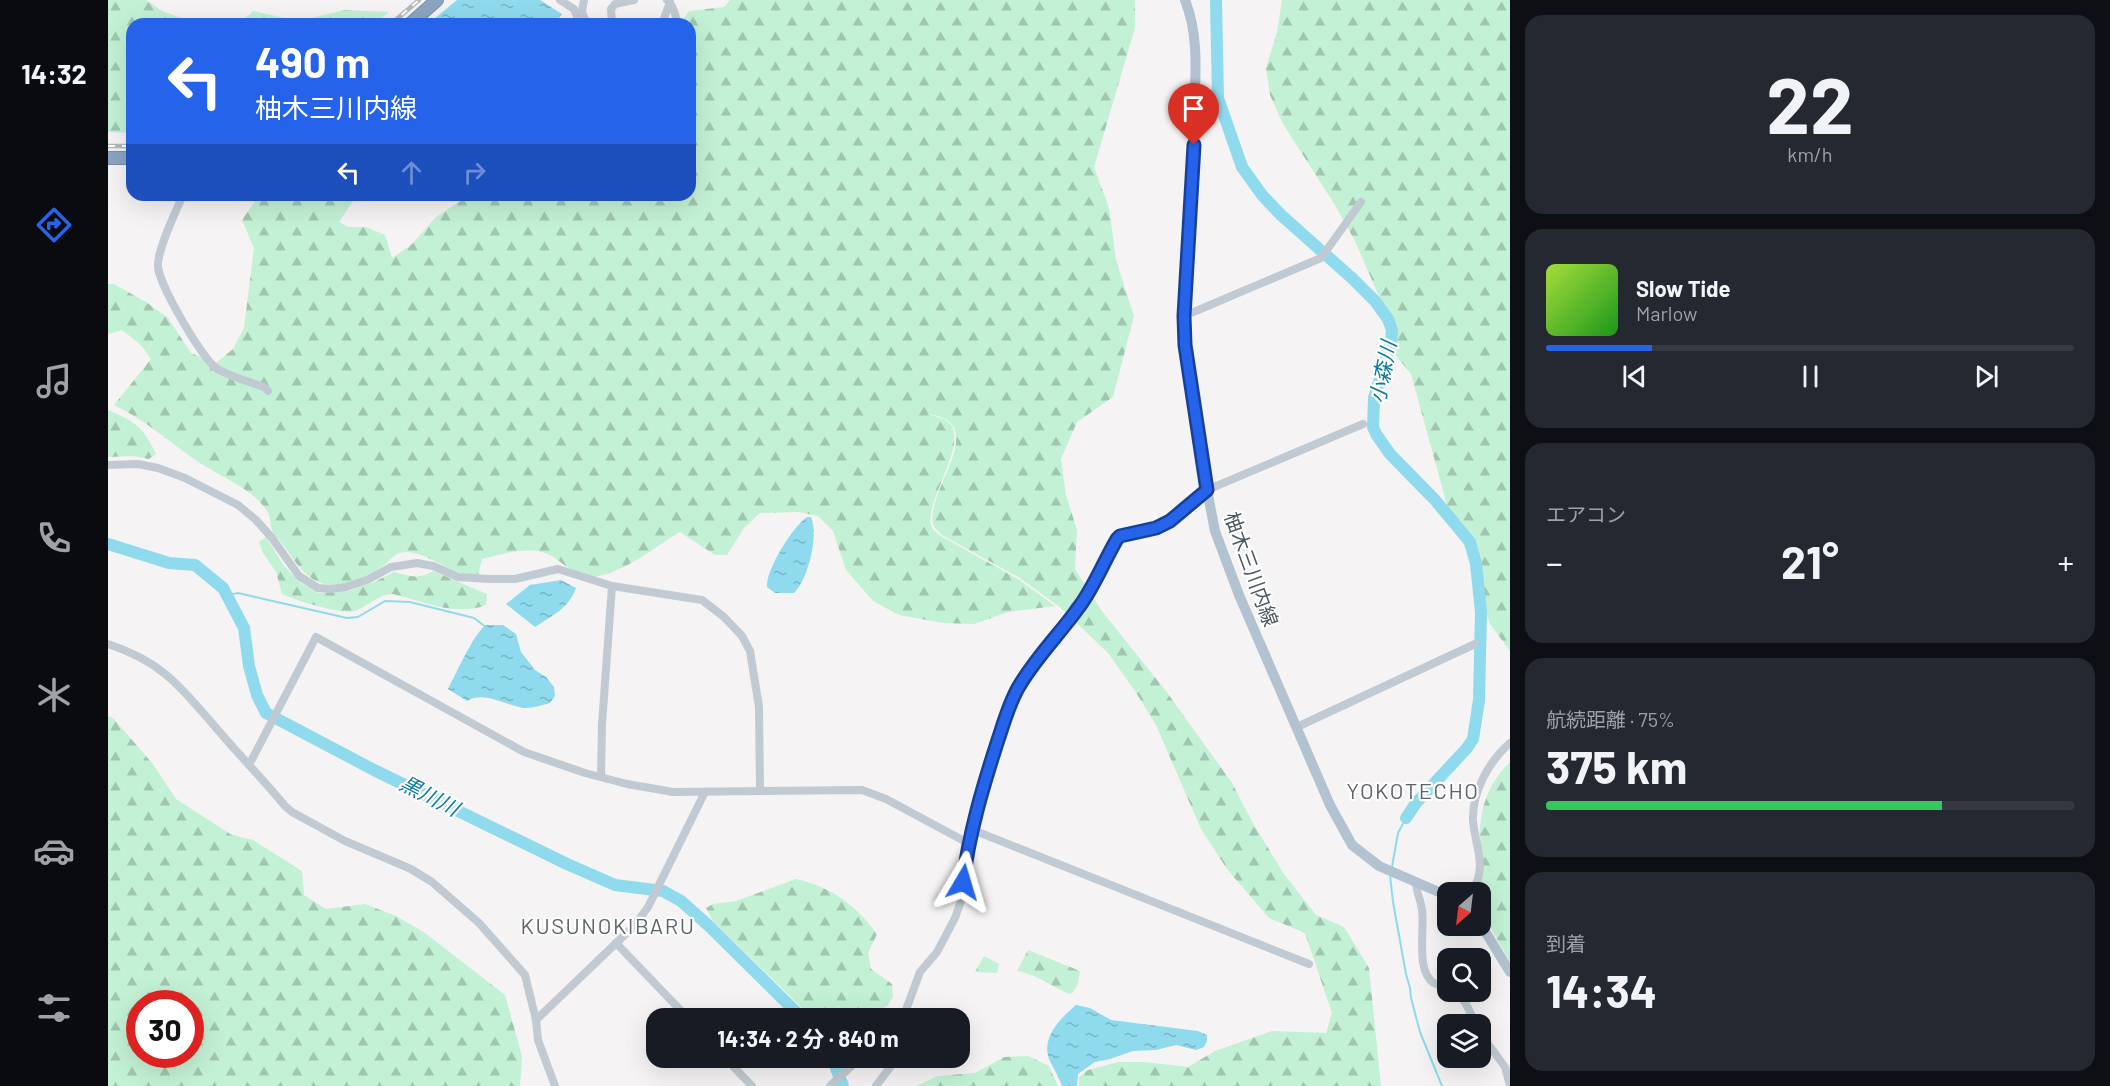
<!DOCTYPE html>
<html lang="ja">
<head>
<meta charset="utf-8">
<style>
  :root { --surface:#171b24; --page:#242831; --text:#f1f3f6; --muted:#9ea1a6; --line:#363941; --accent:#2563eb }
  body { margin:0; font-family:Barlow,"Noto Sans JP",sans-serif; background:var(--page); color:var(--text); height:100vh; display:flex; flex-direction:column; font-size:22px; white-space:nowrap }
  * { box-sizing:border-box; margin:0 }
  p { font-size:20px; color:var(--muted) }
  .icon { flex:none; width:33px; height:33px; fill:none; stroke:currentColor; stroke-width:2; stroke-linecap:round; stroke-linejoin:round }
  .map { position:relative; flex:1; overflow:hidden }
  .details { display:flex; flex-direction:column; gap:15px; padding:15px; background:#0d0f14; width:600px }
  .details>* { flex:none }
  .guide { position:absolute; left:18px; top:18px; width:570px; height:183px; border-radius:18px; box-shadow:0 6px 24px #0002; background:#2563eb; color:#fff; overflow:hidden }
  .needle { width:39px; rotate:208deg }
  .tools { position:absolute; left:1329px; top:882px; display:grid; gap:12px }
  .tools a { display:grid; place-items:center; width:54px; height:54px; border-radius:12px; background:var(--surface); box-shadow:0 6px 24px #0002; font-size:30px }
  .speed { position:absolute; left:18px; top:990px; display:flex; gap:12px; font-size:30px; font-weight:700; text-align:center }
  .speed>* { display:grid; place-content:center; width:78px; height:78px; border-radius:50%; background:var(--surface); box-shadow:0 6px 24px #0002; line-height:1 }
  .speed .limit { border:9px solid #d22; background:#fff; color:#111 }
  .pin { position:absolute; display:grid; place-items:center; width:51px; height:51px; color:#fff; margin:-62px -26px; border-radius:50% 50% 50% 0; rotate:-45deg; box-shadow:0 0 6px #0007 }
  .pin .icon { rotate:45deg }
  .me { position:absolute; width:66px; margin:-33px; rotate:7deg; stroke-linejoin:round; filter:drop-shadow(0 0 4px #0008) }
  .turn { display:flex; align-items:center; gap:21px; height:126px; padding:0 30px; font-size:27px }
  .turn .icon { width:78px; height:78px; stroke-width:2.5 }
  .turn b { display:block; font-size:42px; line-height:51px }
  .lanes { display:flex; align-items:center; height:57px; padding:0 30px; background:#0003; justify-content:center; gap:30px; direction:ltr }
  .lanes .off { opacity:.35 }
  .big { font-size:45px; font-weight:700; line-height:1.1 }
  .details .tile { flex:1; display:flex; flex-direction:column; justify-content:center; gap:9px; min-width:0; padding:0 21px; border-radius:18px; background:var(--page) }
  .details .dial { align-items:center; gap:0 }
  .dial b { font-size:78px; line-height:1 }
  .song { display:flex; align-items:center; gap:18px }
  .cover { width:72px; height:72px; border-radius:9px; background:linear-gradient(135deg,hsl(80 70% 55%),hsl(120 70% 35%)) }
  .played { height:6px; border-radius:3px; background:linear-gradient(90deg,var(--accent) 20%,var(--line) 20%) }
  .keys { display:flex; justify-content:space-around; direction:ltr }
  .heat { display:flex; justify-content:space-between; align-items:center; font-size:33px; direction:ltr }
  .charge { height:9px; border-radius:4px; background:linear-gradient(90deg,#34c759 75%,var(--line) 0) }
  .trip { position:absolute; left:538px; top:1008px; width:324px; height:60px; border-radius:18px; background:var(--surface); box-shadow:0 6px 24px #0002; font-weight:700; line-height:60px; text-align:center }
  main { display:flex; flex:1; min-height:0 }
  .dock { display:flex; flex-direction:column; width:108px; justify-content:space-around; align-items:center; background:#090b0e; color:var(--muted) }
  .dock .icon { width:42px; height:42px }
  .dock .current { color:var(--accent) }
  .dock b { font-size:27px; color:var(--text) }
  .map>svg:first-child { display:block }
</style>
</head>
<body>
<main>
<nav class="dock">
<b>14:32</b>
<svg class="icon current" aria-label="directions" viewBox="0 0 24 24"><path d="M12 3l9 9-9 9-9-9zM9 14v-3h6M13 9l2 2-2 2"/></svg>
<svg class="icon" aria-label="music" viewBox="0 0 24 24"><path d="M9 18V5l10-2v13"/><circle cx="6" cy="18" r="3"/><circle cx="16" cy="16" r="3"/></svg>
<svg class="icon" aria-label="phone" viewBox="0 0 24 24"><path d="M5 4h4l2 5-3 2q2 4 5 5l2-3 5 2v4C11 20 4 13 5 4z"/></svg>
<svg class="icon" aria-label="climate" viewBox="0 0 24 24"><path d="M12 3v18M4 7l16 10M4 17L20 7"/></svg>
<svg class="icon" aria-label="car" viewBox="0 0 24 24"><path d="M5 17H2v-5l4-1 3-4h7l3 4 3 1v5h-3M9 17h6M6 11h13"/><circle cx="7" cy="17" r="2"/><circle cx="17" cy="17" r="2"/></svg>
<svg class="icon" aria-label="filters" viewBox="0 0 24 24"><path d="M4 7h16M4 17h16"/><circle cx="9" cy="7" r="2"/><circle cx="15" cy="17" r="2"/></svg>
</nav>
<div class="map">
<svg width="1402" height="1086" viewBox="0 0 1402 1086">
  <defs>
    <pattern id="forest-firs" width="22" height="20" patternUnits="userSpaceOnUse" patternTransform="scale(1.5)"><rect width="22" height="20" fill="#c3f1d5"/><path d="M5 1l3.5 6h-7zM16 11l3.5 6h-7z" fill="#a0c6b0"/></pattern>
    <pattern id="water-ripples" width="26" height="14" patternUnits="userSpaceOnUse" patternTransform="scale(1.5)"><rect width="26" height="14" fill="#90daee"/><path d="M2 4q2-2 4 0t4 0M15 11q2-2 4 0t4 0" fill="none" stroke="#78b4c4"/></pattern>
  </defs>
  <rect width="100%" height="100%" fill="#f5f3f3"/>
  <g fill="url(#forest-firs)" fill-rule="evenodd">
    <path d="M 0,0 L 38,0 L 54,11 L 74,18 L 81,24 L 24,24 L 24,133 L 0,132 Z"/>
    <path d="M 622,0 L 1027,0 L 1027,28 L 986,167 L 1001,208 L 1008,260 L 1026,316 L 1005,397 L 969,422 L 953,459 L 958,495 L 969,530 L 967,569 L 993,610 L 1058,691 L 1124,783 L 1146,825 L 1176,874 L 1208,915 L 1236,927 L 1261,968 L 1273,1086 L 971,1086 L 971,1077 L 980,1070 L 1010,1062 L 1037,1062 L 1080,1067 L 1107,1051 L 1164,1031 L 1218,1033 L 1224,1013 L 1197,933 L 1161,918 L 1119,869 L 1093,829 L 1048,725 L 1027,691 L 1000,653 L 953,608 L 912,578 L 834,535 C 830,531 826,528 825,524 C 817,490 886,421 818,414 C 825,416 834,417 840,422 C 863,440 817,499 823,525 C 824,529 828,532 831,535 L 910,579 L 947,606 L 900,612 L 866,624 L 835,623 L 791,615 L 765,601 L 738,570 L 725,531 L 710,516 L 691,512 L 652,513 L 636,528 L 619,555 L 607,555 L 572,532 C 545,548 518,572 486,577 C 470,580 455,562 442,555 C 423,545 394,554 374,559 L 370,575 C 342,577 323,552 297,552 C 287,552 282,561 275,566 C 260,576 242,585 224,585 C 199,584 187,561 174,543 C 171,540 167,536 165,533 C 162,526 163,517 159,511 C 146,489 109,475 89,461 C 61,442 36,419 6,405 L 43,359 L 33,345 L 14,330 L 0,334 L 0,284 L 6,284 L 38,302 L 60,318 L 83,353 L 108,363 L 125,349 L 136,328 L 146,248 L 134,220 L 151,195 L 249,195 L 231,222 L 240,227 L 258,227 L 277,235 L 284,258 L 303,245 L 328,217 L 357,198 L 357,195 L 582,195 L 582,24 L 573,23 L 581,11 L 616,7 Z"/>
    <path d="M 1174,0 L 1402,0 L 1402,651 L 1382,624 L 1364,564 L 1339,505 L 1303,374 L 1284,351 L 1277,310 L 1247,241 L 1227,205 L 1175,124 L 1162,95 L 1158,68 L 1169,32 Z"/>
    <path d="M 236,10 L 281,12 L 266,24 L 131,24 L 145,11 L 190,21 Z"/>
    <path d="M 0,410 C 27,421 36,428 48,454 L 41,459 L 25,456 L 0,457 Z"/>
    <path d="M 158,537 L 176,566 L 193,583 L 211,593 L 241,591 L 266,582 L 286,572 C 301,576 310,580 325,571 L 379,594 L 378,605 C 349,617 314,601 285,594 C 270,594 261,606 247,611 C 234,615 187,600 174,594 L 168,572 L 155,553 L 151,542 Z"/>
    <path d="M 0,716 L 5,718 L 44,763 L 68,799 L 124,835 L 145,840 L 194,871 L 196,895 L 218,909 L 257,904 L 288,916 L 317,933 L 397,995 L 414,1056 L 412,1086 L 0,1086 ZM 32,1004 L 82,1004 L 82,1054 L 32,1054 Z"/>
    <path d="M 1402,762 L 1402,961 C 1391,944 1379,923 1374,903 C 1372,892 1373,880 1372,870 C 1370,828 1370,793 1402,762 Z"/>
    <path d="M 688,879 C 723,887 748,905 769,934 L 760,953 L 763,969 L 784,984 L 785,997 L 780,1005 L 760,1018 L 707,1018 L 696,1010 L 605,921 L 598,908 L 605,904 L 628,901 Z"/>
    <path d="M 920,950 L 972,971 C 970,979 971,989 962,994 C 943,987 930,974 909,971 Z"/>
    <path d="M 876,956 L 891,964 L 889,973 L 867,972 Z"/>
    <path d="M 920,1056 L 941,1066 L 950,1086 L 808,1086 L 830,1076 L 867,1073 L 896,1057 Z"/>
  </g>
  <g fill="url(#water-ripples)">
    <path d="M 349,0 L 432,0 L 454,14 L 446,24 L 400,24 L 392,21 L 364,24 L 320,24 Z"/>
    <path d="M 699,517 L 703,517 C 711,536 700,579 686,593 L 667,593 L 659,587 C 657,571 685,526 699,517 Z"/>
    <path d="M 453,580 L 468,588 C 461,608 444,616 427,627 L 398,604 L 422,585 Z"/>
    <path d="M 378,625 L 395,625 L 408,634 L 413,652 L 427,670 L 438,677 L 446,687 L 447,696 L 442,703 C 434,705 426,708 418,708 C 399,707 378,690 359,701 L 340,689 C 348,674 366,633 378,625 Z"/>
    <path d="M 968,1005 L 982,1008 L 1003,1020 L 1090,1031 L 1099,1035 L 1099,1041 L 1096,1047 L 1088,1050 L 1068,1045 L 1048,1050 L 1025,1051 L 1002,1059 L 987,1062 L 970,1074 L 969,1086 L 954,1086 C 951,1077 945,1068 941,1059 C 933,1037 953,1018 968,1005 Z"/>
  </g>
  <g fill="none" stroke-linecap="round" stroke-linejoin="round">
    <g stroke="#90daee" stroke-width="2">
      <path d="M 121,595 L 130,593 L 239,618 L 250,617 L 277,601 L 302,602 L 366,618 L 379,628"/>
      <path d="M 1284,867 L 1290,833 L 1298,818"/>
      <path d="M 1282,875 L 1285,902 L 1298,974 L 1302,988 L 1303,998 L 1312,1032 L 1334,1086"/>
    </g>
    <g stroke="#90daee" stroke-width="12">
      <path d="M 1108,0 L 1110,98 L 1134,167 L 1154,195 L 1173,215 L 1245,279 L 1267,301 L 1280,319 L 1284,330 L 1283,342 L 1266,398 L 1265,427 L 1268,434 L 1282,454 L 1327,500 L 1362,542 L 1368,564 L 1373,612 L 1371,700 L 1365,739 L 1359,748 L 1308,803 L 1298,818"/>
      <path d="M 0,544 L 61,563 L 87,565 L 115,588 L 136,628 L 141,666 L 149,695 L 158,713 L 266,770 L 459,864 L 507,885 L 555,891 L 573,901 L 601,926 L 694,1018"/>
      <path d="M 724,1058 L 735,1086"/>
    </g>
    <defs>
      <g id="highway">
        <path d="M 302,24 L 329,0"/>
        <path d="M 0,158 L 24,158"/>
      </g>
    </defs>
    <use href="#highway" stroke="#7690ad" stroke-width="14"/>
    <g stroke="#c1cad2" stroke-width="8">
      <path d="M 452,0 L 466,9 L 472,24"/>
      <path d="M 476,0 L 474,12 L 479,24"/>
      <path d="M 559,0 C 565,5 568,16 569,24"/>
      <path d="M 504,24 L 503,9 L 507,4 L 526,0"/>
      <path d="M 554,24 L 562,2"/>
      <path d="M 75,195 C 68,211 50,248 50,265 C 49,282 94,358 108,368 C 120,376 142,382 156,387 L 160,391"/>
      <path d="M 1076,316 L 1213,258 L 1253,202"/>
      <path d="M 0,465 L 30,464 L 50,468 L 77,478 L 130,505 L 148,520 L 164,538 L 191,576 L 210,588 L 223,589 L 238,587 L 259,580 L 283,567 L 309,563 L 325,566 L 350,577 L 381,579 L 407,579 L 450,569 L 504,586 L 594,600 L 616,617 L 634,636 L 642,651 L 651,707 L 652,790"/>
      <path d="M 0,644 C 59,663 77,693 116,737 C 136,760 157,782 177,806 L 184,812 L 237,841 L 303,869 L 324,882 L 371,923 L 417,975 L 428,1020 L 430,1040 L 447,1086"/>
      <path d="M 1189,727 L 1367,644"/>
      <path d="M 141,765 L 208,637 L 416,752 L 477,773 L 519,784 L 565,792 L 754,790 L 778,799 L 860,843"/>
      <path d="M 493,776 L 494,724 L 504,586"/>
      <path d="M 865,830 L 1201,964"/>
      <path d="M 1308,882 C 1308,892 1313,900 1314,910 C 1317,930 1307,971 1326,983 C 1330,985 1335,986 1340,988"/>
      <path d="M 1364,892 C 1380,865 1367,848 1365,820 C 1364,792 1381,761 1402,743"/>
      <path d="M 508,943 L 580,1018"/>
      <path d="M 1348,992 L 1357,1002 L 1368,1024"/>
      <path d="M 795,1018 L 812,972 L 829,952 L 847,918 L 853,901 L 860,843 L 865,830 L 879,773 L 909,691 L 924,666 L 973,605 L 1009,539 L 1013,536 L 1049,528 L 1062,521 L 1099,490 L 1255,424"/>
      <path d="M 428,1020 L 527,925 L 540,907 L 597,792"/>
      <path d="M 1372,1033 L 1397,1067 L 1402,1086"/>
      <path d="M 617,1058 L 644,1086"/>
      <path d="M 722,1086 L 752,1058"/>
      <path d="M 768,1086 L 789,1058"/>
    </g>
    <g stroke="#b3c2d1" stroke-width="10">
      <path d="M 1077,0 C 1092,38 1087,78 1086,118 C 1085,184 1080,250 1076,316 L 1077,345 L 1099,490 L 1107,531 L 1131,595 L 1222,805 L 1244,845 L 1271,866 L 1340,896"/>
      <path d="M 1372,923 L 1402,972"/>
    </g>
    <use href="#highway" stroke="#8ba5c1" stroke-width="12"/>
    <defs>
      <g id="rail">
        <path d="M 283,24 L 311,0"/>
        <path d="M 0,146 L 24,146"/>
      </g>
    </defs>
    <use href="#rail" stroke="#b5b8bd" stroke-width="4.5"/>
    <use href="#rail" stroke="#fff" stroke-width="2" stroke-dasharray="7" stroke-linecap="butt"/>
  </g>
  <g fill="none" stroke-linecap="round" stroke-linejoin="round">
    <defs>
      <path id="route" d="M 855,882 C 861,833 875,786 890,740 C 896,722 901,704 910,688 C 927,658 951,635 971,607 C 986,587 996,561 1009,539 L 1012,536 L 1048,528 L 1062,521 L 1099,490 L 1077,345 L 1076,316 L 1086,145"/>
    </defs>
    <use href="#route" stroke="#184099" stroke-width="15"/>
    <use href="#route" stroke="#2563eb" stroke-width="10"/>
  </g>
  <g text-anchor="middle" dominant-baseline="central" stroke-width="4.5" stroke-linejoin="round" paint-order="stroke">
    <g font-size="20" fill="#4a5661" stroke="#fff">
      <text transform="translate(1144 569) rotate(70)">柚木三川内線</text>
    </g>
    <g font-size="21" font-style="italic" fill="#0c7c9b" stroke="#fff">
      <text transform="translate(1274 372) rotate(-79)">小森川</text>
      <text transform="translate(322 795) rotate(27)">黒川川</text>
    </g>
    <g font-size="22" letter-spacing="1.5" fill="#5f6368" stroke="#fff">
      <text x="1305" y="790">YOKOTECHO</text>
      <text x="500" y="925">KUSUNOKIBARU</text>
    </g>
  </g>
</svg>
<div class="tools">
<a><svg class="needle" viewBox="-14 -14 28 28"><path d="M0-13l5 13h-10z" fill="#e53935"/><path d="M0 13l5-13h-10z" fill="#9ea1a6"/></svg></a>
<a><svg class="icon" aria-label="search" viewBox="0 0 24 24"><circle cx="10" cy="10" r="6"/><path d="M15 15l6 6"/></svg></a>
<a><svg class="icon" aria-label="layers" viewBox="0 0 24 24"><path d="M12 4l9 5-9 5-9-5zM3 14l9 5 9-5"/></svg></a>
</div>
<div class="speed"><div class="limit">30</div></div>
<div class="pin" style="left:1086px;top:145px;background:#d93025"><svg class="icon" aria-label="arrive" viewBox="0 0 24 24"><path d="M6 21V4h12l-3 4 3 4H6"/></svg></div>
<svg class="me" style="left:855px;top:882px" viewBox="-20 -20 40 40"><path d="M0-17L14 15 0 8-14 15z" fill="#2563eb" stroke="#fff" stroke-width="4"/></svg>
<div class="trip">14:34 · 2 分 · 840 m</div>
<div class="guide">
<div class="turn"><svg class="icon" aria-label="left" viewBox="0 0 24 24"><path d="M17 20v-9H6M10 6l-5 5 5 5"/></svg><div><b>490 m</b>柚木三川内線</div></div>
<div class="lanes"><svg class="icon" aria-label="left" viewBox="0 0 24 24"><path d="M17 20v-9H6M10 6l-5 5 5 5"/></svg><svg class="icon off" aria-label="ahead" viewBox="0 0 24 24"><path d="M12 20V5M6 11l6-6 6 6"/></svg><svg class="icon off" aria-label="right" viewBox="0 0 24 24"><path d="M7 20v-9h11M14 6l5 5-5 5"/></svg></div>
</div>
</div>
<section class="details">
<div class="tile dial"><b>22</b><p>km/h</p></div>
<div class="tile">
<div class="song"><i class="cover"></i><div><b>Slow Tide</b><p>Marlow</p></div></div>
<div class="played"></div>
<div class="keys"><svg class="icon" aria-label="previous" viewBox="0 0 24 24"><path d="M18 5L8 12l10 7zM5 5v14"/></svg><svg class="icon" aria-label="pause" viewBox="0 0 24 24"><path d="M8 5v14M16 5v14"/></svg><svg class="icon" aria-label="next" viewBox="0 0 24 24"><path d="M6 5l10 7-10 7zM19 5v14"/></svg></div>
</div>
<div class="tile"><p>エアコン</p>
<div class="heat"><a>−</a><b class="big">21°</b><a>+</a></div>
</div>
<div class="tile"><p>航続距離 · 75%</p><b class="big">375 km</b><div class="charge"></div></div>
<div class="tile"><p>到着</p><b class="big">14:34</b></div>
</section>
</main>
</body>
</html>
